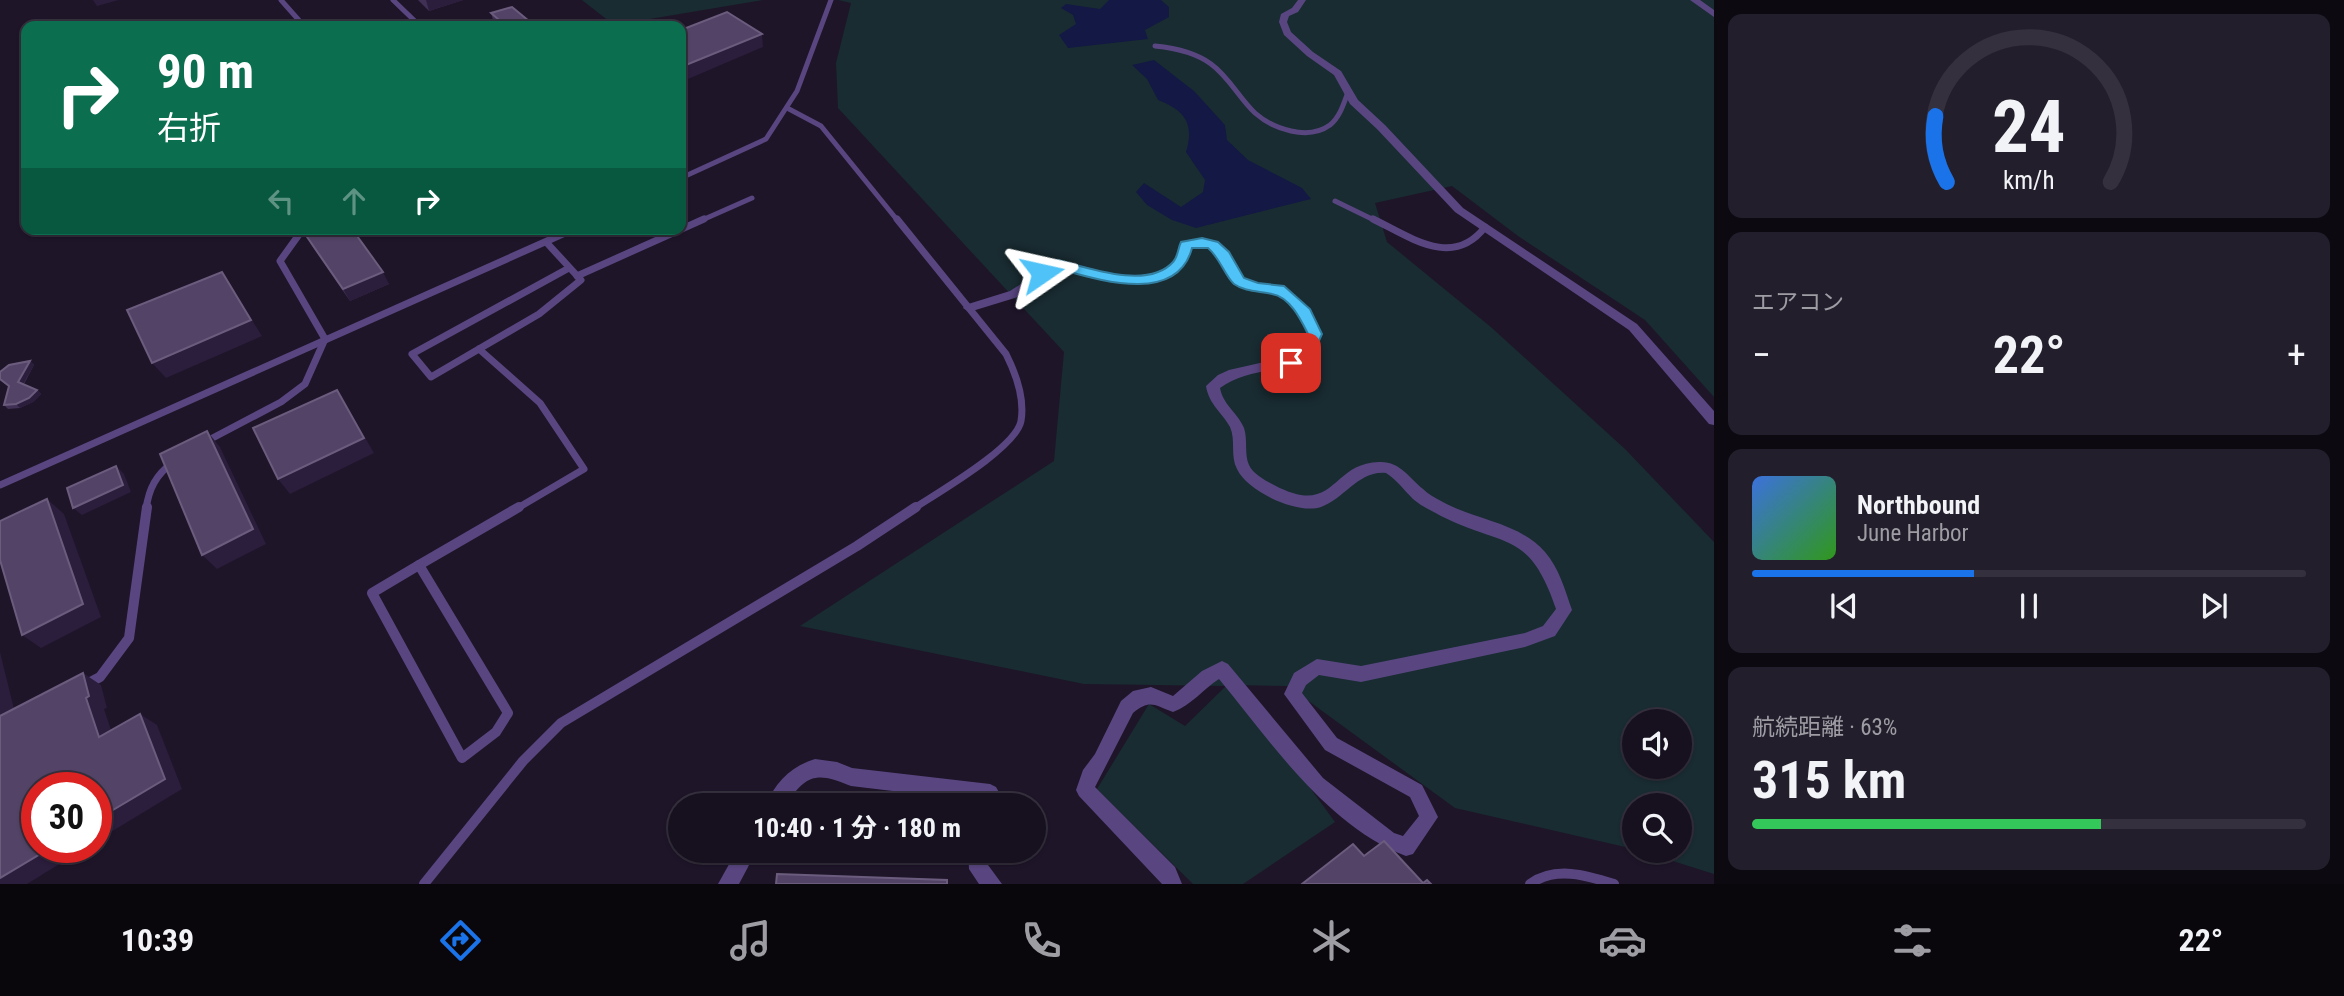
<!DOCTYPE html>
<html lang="ja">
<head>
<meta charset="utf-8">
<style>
  :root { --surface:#16101f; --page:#231e2c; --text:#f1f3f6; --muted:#9e9da4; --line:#35303d; --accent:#1a73e8 }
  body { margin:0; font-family:"Roboto Condensed","Noto Sans JP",sans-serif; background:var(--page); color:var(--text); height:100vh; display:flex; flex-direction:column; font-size:26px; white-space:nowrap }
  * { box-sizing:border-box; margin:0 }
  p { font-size:23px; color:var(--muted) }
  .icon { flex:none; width:38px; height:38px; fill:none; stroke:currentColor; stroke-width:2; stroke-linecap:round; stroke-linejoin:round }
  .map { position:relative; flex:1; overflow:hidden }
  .details { display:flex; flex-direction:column; gap:14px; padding:14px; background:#0c0911; width:630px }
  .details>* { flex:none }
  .banner { position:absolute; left:21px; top:21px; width:665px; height:214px; border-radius:14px; box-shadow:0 2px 5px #0004,0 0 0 2px var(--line); background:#0b6e4f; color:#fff; overflow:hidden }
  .tools { position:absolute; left:1622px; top:709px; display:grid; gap:14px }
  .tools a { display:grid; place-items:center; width:70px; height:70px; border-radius:50%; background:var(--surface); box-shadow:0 2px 5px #0004,0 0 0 2px var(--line); font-size:35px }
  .speed { position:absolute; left:21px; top:772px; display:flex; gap:14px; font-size:35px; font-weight:700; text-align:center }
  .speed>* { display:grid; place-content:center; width:91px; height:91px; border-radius:50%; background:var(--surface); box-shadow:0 2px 5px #0004,0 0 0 2px var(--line); line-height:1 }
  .speed .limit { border:10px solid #d22; background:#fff; color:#111 }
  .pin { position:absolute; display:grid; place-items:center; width:60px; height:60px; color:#fff; margin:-30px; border-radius:14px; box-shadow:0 4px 10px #0006 }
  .me { position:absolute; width:77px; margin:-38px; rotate:79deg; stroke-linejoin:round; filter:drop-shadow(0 0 5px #0008) }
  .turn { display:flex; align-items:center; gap:24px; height:147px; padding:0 21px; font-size:32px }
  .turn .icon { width:91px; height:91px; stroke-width:2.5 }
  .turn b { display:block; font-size:49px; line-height:60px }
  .lanes { display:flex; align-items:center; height:66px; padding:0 21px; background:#0003; justify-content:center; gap:35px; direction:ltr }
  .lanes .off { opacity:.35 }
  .big { font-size:52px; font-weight:700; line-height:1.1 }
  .details .widget { flex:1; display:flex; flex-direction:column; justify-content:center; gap:10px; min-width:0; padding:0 24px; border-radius:14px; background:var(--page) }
  .details .dial { align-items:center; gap:0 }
  .dial svg { height:182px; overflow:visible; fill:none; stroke:var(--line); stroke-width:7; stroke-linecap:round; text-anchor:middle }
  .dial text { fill:var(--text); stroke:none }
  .song { display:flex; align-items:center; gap:21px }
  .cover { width:84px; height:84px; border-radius:10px; background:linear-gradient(135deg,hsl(220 70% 55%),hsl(110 70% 35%)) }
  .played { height:7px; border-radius:4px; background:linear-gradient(90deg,var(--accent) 40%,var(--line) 40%) }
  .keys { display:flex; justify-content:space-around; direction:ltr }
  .heat { display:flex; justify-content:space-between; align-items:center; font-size:38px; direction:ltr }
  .charge { height:10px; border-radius:5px; background:linear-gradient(90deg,#34c759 63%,var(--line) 0) }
  .trip { position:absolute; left:668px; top:793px; width:378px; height:70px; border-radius:35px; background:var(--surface); box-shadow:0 2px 5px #0004,0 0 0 2px var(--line); font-weight:700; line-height:70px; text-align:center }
  .dock { display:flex; height:112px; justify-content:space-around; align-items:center; background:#09060c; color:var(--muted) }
  .dock .icon { width:49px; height:49px }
  .dock .on { color:var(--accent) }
  .dock b { font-size:32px; color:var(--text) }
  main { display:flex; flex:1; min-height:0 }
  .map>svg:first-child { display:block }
</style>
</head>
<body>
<main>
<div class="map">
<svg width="1714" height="884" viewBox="0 0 1714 884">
  <rect width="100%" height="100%" fill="#1e1529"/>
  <g fill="#192c32" fill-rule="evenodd">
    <path d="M 582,0 L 763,0 L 614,25 Z"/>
    <path d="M 838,0 L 1714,0 L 1714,397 L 1645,320 L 1518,236 L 1452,186 L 1375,203 L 1387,242 L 1492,328 L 1625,449 L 1714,542 L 1714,874 L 1641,851 L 1680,850 L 1680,805 L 1634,805 L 1634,849 L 1455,808 L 1288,686 L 1235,685 L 1335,822 L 1243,884 L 1193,884 L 1097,789 L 1149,704 L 1185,726 L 1226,686 L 1084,684 L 800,626 L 1054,461 L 1064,352 L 838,108 L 836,63 L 851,3 ZM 1634,721 L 1680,721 L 1680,766 L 1634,766 Z"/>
  </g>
  <g fill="#131844">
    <path d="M 1109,0 L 1161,0 L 1169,7 L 1169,17 L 1145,30 L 1148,39 L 1068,48 L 1059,35 L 1076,24 L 1073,15 L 1061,8 L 1066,4 L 1100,9 Z"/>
    <path d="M 1154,60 L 1194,91 L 1225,125 L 1227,140 L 1248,160 L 1302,188 L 1311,199 L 1196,228 L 1172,220 L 1147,205 L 1136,192 L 1144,183 L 1181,207 L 1203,192 L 1205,180 L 1186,152 C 1195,123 1184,110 1158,100 L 1147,79 L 1132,65 Z"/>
  </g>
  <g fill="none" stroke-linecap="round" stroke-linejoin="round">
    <g stroke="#594681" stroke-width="5">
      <path d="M 281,0 L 304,26"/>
      <path d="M 393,0 L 420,26"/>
      <path d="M 1155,46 C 1175,48 1195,52 1211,64 C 1229,77 1239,98 1255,113 C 1273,129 1308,141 1330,125 C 1340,117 1344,103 1348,92"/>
      <path d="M 789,109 L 821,126 L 898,221"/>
      <path d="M 681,178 L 766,139 L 797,91 L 831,0"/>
      <path d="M 1335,201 L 1376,221"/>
      <path d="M 700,221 L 752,198"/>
    </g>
    <g stroke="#594681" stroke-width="7">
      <path d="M 897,219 L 1006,354 C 1016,374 1025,398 1021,421 C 1016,448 937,493 913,509"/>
      <path d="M 1373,219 C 1410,237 1453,269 1485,227"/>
      <path d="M 303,229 L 280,261 L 325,339"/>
      <path d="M 547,243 L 581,280 L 539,314 L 431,377 L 412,354 L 569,268"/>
      <path d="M 577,276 L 704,219"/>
      <path d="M 479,349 L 540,403 L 584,469 L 516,509"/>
      <path d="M 205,442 L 281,402 L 305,384 L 325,339"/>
      <path d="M 0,485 L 574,229"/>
      <path d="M 146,509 C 149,488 156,475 173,462"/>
    </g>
    <g stroke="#594681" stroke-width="10">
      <path d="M 419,565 L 508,713 L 496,732 L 462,758 L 372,593 Z"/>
      <path d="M 419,565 L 519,507"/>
      <path d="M 85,685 L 100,677 L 129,638 L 147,507"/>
      <path d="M 424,884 L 523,761 L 561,723 L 857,546 L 916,507"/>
      <path d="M 1530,884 C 1555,866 1586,875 1614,884"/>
    </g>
    <g fill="#594681" fill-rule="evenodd">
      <path d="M 1298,0 L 1306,0 L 1298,12 L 1289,16 L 1287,22 L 1291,32 L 1313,52 L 1341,71 L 1358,100 L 1385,125 L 1463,208 L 1637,324 L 1714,411 L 1714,425 L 1709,424 L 1629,330 L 1455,212 L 1377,129 L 1350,104 L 1334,75 L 1307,56 L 1284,35 L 1279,22 L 1281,14 L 1292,8 Z"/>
      <path d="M 1201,239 L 1221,245 C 1230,256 1233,273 1247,280 C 1254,285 1265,283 1274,285 C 1299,290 1311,312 1321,334 L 1310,360 C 1281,372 1245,369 1220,388 C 1223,405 1238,413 1244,428 C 1248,440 1244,454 1249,465 C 1253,474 1266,481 1274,485 C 1336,518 1330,463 1379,462 C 1400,461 1409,478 1423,489 C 1428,494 1434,497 1441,501 C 1474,520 1519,522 1545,552 C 1559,568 1565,590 1572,610 L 1555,636 L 1525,647 L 1361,682 L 1319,675 L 1306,685 L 1302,693 L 1337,738 L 1422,785 L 1438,817 L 1413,854 L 1406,856 C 1327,826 1271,742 1219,679 C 1203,689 1192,705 1173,712 C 1154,705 1150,699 1133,713 L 1095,787 L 1175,867 L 1182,884 L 1162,884 L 1079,796 L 1076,790 L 1083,770 L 1095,754 L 1121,701 L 1133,691 L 1151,687 L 1173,696 L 1202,671 L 1222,661 L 1228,664 L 1323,778 L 1394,833 L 1403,836 L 1419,816 L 1410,797 L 1325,750 L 1284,694 L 1294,673 L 1317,659 L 1361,666 L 1525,633 L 1543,626 L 1556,609 C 1529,529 1504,548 1441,516 C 1432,511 1421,506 1413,499 C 1404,490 1397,480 1386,473 C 1359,470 1344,499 1321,507 C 1297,515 1247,491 1237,469 C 1230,456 1236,440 1230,427 C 1222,412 1209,405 1206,386 L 1218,375 L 1229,370 L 1300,354 L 1309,334 C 1300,314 1288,293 1264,291 C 1253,291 1242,290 1233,282 C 1222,272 1221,255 1208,248 L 1191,248 C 1175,308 1101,276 1060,268 L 1018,297 L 969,312 L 963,308 L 965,305 L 1010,291 L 1058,260 C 1089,266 1150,292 1174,263 C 1178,258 1179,248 1182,242 Z"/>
      <path d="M 815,759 L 837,762 L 852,768 L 990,784 L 996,787 L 1006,805 L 987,805 L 985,802 L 851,786 C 818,772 806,773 786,805 L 766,805 C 775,782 792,766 815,759 Z"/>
      <path d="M 737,850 L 757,850 L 739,884 L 718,884 Z"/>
      <path d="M 968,850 L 987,850 L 988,865 L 1002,884 L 979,884 L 969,869 Z"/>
    </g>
    <path fill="#594681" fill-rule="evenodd" d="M 1690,0 L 1700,0 L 1714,10 L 1714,17 Z"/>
  </g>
  <g fill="#413055">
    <path d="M 418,0 L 463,0 L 429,11 Z"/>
    <path d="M 491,13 L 535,26 L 497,26 L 494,23 Z"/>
    <path d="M 305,234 L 389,284 L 350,301 L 312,246 Z"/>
    <path d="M 30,361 L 34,365 L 24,384 L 37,390 L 41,394 L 33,402 L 20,408 L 8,409 L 4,405 L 9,387 L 0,380 L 0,372 Z"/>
  </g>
  <g fill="#2b1d3c">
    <path d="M 93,0 L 119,0 L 97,6 Z"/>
    <path d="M 426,0 L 463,0 L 429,11 Z"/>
    <path d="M 762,34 L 763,47 L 681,82 L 681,67 Z"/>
    <path d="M 222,272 L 262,336 L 166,378 L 152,363 Z"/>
    <path d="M 383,272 L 389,284 L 350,301 L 343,289 Z"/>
    <path d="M 30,361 L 34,365 L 22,386 L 18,382 Z"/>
    <path d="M 37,390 L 41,394 L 33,402 L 20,408 L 16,404 Z"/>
    <path d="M 337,390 L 374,453 L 290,494 L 278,479 Z"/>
    <path d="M 207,431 L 220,447 L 266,544 L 217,569 L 202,555 Z"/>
    <path d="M 116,466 L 124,474 L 131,492 L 82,515 L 73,508 Z"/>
    <path d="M 47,499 L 64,514 L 101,617 L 41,648 L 22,635 Z"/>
    <path d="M 0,652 L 15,713 L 0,721 Z"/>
    <path d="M 83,673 L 101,685 L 107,708 L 104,709 L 117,748 L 99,737 L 86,698 Z"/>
    <path d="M 140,714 L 157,725 L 182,789 L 96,841 L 96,820 Z"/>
    <path d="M 52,847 L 87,847 L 27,884 L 0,884 L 0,878 Z"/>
  </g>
  <g fill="#534366" stroke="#6b5c7e" stroke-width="2">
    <path d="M 512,7 L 535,26 L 506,26 L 491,13 Z"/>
    <path d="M 727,12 L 762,34 L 681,67 L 681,30 Z"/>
    <path d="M 316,229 L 352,229 L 383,272 L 343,289 L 305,234 Z"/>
    <path d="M 222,272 L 251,320 L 152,363 L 127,310 Z"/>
    <path d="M 30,361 L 18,382 L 37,390 L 29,398 L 16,404 L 4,405 L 9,386 L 0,379 L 0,372 L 9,365 Z"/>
    <path d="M 337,390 L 364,438 L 278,479 L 253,428 Z"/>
    <path d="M 207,431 L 253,529 L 202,555 L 160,454 Z"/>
    <path d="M 116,466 L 123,485 L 73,508 L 67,488 Z"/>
    <path d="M 47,499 L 83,604 L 22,635 L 0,560 L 0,521 Z"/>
    <path d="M 83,673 L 89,696 L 86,698 L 99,737 L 140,714 L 165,779 L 96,820 L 96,788 L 37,788 L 37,847 L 52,847 L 0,878 L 0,716 Z"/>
    <path d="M 1384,841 L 1423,883 L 1427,880 L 1431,884 L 1302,884 L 1353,844 L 1364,856 Z"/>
    <path d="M 777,874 L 947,880 L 947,884 L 776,884 Z"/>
  </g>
  <path fill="#4fc3f7" stroke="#337fa1" stroke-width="2" d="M 1202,238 L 1218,242 L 1229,252 L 1244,278 L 1258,283 L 1284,286 L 1310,309 L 1322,334 L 1310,361 L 1291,369 L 1284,363 L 1299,353 L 1308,334 C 1301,320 1290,297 1272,294 C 1260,291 1245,292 1234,284 C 1225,276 1220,258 1208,248 L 1192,248 C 1177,305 1099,280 1059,269 L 1042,278 L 1036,273 L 1058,260 C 1088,268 1148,290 1173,262 C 1178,257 1178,248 1181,242 Z"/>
</svg>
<div class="tools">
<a><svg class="icon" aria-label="sound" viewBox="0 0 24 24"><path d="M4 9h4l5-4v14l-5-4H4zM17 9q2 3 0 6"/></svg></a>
<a><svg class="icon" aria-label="search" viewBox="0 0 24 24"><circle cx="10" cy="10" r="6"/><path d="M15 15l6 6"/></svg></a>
</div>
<div class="speed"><div class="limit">30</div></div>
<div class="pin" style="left:1291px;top:363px;background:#d93025"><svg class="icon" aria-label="arrive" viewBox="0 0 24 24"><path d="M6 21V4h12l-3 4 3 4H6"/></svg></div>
<svg class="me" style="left:1042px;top:273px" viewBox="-20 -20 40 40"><path d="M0-17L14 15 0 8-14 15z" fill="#4fc3f7" stroke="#fff" stroke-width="4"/></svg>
<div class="trip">10:40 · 1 分 · 180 m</div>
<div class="banner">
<div class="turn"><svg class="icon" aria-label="right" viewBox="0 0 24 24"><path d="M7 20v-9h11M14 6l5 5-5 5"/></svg><div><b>90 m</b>右折</div></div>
<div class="lanes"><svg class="icon off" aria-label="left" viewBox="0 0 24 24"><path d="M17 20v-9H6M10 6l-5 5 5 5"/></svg><svg class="icon off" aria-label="ahead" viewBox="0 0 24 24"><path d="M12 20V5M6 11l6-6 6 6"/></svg><svg class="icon" aria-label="right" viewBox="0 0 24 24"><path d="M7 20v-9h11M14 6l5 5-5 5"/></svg></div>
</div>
</div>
<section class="details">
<div class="widget dial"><svg viewBox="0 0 100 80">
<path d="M14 69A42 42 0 1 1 86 69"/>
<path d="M14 69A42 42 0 0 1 9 40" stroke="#1a73e8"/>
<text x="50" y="56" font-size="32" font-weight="700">24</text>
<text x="50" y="72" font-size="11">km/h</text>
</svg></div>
<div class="widget"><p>エアコン</p>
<div class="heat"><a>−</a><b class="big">22°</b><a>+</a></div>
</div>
<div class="widget">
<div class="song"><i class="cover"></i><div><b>Northbound</b><p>June Harbor</p></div></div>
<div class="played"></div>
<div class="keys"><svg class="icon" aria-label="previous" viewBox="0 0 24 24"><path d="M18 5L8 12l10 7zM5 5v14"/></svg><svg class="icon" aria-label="pause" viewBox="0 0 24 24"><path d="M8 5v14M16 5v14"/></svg><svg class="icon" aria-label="next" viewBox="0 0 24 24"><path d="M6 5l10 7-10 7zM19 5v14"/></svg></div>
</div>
<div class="widget"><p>航続距離 · 63%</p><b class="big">315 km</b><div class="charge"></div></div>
</section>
</main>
<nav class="dock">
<b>10:39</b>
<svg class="icon on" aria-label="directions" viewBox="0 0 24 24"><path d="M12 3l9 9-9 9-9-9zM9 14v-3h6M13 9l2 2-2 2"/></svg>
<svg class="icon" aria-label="music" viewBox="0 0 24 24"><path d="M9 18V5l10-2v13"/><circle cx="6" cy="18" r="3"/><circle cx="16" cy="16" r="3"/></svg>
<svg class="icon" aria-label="phone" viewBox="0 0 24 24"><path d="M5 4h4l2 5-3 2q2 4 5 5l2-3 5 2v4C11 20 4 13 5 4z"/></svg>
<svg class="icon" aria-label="climate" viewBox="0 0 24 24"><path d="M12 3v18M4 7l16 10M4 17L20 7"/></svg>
<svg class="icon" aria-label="car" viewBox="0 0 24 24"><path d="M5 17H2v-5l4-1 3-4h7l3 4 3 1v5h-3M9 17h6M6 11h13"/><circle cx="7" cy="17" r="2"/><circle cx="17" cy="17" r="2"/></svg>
<svg class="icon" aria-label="filters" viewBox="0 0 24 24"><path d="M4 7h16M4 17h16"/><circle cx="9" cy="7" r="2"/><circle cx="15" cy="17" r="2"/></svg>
<b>22°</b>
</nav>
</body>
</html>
